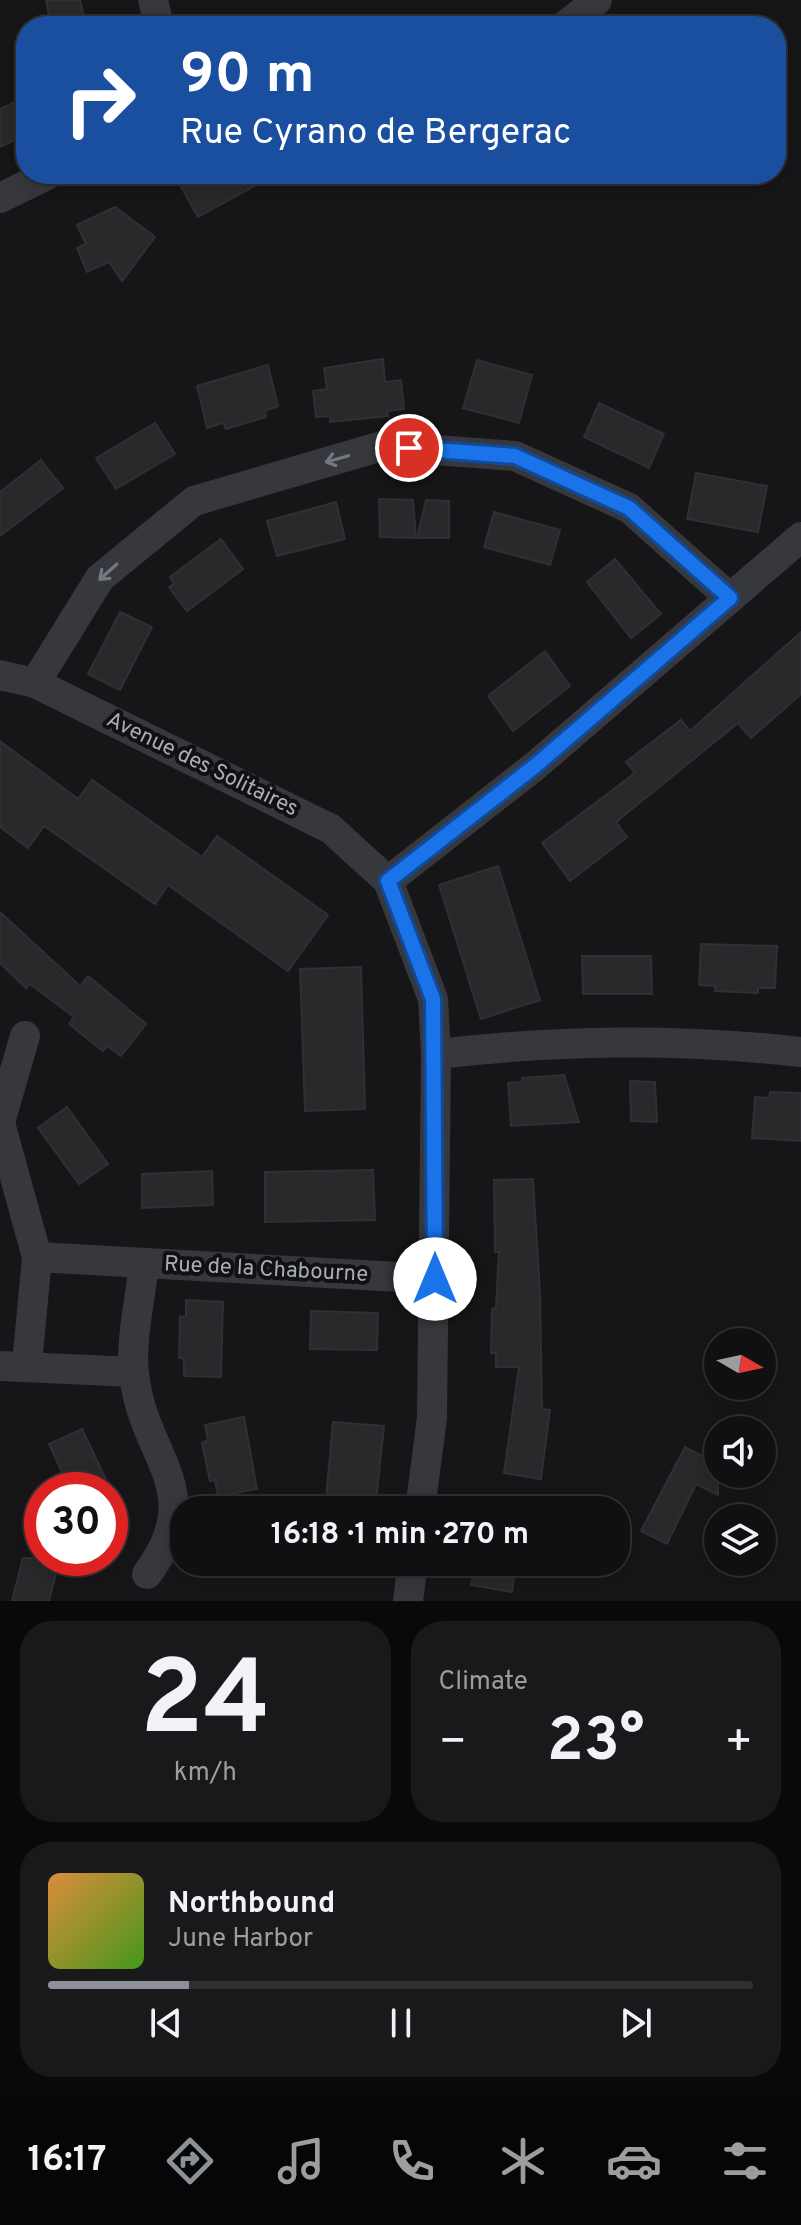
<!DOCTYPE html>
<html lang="en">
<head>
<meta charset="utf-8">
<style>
  :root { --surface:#101012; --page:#19191b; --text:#f1f3f6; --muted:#9c9d9f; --line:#303032; --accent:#8c9099 }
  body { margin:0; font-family:Overpass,sans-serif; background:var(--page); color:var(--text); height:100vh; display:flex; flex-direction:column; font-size:30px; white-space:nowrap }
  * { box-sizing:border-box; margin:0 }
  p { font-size:26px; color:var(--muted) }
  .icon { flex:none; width:44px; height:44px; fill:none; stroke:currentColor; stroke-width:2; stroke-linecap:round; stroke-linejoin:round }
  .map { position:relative; height:1601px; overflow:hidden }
  .panel { display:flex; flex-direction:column; gap:20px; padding:20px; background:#09090a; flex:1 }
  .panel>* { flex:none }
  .hud { position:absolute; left:16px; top:16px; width:770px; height:168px; border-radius:32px; box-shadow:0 4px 20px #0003,0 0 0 2px var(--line); background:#1a4fa0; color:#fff; overflow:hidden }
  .needle { width:52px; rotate:99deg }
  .tools { position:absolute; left:704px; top:1328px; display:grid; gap:16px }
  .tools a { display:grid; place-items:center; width:72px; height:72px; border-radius:50%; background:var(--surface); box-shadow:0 4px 20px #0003,0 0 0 2px var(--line); font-size:40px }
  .speed { position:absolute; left:24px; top:1472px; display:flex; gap:16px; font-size:40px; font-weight:700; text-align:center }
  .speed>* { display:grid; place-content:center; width:104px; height:104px; border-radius:50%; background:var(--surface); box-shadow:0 4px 20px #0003,0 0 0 2px var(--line); line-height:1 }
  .speed .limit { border:12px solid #d22; background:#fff; color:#111 }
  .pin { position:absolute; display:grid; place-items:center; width:68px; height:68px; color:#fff; margin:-34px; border:4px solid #fff; border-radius:50%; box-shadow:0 2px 8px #0007 }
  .me { position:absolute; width:88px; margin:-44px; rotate:0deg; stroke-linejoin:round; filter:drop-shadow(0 0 6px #0008) }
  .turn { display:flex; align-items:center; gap:28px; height:168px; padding:0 32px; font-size:36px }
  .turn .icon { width:104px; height:104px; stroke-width:2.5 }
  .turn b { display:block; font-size:56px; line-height:68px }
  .big { font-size:60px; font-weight:700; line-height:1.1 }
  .panel .card { flex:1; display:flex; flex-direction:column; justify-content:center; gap:12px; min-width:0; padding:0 28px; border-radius:32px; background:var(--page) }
  .panel .dial { align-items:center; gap:0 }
  .dial b { font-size:104px; line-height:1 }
  .song { display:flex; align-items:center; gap:24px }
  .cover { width:96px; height:96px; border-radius:12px; background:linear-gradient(135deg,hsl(30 70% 55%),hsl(100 70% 35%)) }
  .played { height:8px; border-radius:4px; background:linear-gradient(90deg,var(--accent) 20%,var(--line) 20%) }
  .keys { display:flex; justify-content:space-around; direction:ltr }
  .heat { display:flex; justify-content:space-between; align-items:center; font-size:44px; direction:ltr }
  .panel .tiles { flex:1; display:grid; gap:20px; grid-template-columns:1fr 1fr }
  .card:last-child { grid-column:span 2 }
  .trip { position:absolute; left:170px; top:1496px; width:460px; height:80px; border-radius:32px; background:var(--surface); box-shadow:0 4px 20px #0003,0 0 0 2px var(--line); font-weight:700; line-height:80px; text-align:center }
  .dock { display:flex; height:128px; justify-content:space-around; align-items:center; background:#060607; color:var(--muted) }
  .dock .icon { width:56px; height:56px }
  .dock .current { color:var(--accent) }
  .dock b { font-size:36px; color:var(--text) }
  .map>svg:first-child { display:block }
</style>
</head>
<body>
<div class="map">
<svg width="801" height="1601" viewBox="0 0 801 1601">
  <rect width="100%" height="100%" fill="#161618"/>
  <g fill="#29292c" stroke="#303034" stroke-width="2">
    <path d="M 46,0 L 80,0 L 85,21 L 51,26 Z"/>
    <path d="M 26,96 L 26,135 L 0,147 L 0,109 Z"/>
    <path d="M 206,174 L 276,174 L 198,217 L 181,187 Z"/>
    <path d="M 115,207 L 155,237 L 122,281 L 109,262 L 87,272 L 77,248 L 86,244 L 77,225 Z"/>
    <path d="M 383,359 L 385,382 L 401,380 L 404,409 L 387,411 L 388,416 L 330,422 L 330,416 L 316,417 L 313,391 L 327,389 L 324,368 Z"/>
    <path d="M 477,360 L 532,375 L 519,423 L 463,408 Z"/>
    <path d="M 268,365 L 278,406 L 265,411 L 266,417 L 226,429 L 223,423 L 207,428 L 197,386 Z"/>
    <path d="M 599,403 L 664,434 L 649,468 L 584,437 Z"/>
    <path d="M 155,423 L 175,454 L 116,489 L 96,458 Z"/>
    <path d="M 41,460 L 63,488 L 0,536 L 0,492 Z"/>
    <path d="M 696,473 L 767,486 L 758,532 L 687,519 Z"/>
    <path d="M 379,499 L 413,500 L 416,538 L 380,537 Z"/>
    <path d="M 426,500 L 449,501 L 449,538 L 417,538 Z"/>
    <path d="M 336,502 L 345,539 L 277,556 L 267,521 Z"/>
    <path d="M 494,512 L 560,530 L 550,565 L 484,547 Z"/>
    <path d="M 221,539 L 243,569 L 187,611 L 169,587 L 174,584 L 170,577 Z"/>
    <path d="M 615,559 L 661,614 L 631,638 L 587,582 Z"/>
    <path d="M 120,612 L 152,627 L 120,690 L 88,674 Z"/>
    <path d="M 801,632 L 801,694 L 751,738 L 738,723 L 616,822 L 627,837 L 570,881 L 542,843 L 635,773 L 626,762 L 681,720 L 690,731 Z"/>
    <path d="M 545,651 L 570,686 L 513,731 L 488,696 Z"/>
    <path d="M 0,741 L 78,799 L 92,780 L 202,857 L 217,836 L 328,915 L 288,971 L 168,885 L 155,904 L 44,826 L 28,848 L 0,827 Z"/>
    <path d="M 498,866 L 540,1000 L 481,1019 L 439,885 Z"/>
    <path d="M 0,912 L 80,986 L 88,976 L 146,1024 L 121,1056 L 107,1046 L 103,1051 L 69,1024 L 74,1017 L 30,984 L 26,988 L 0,963 Z"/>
    <path d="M 701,944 L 777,946 L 775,988 L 758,988 L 758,993 L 715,991 L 715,986 L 699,985 Z"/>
    <path d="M 582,956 L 651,956 L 652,994 L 583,994 Z"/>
    <path d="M 361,967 L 365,1109 L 305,1111 L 300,969 Z"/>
    <path d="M 564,1075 L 579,1122 L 511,1126 L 508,1083 L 522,1082 L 522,1078 Z"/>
    <path d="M 630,1081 L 655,1082 L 657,1122 L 631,1121 Z"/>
    <path d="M 770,1092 L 801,1093 L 801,1141 L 752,1138 L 755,1097 L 769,1098 Z"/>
    <path d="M 67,1107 L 108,1164 L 79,1184 L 38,1128 Z"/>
    <path d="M 373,1170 L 375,1220 L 265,1222 L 265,1172 Z"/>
    <path d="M 212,1171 L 213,1205 L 142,1208 L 142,1174 Z"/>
    <path d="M 533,1179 L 540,1294 L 542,1409 L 550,1410 L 541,1479 L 504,1473 L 519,1367 L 496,1367 L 496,1353 L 491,1353 L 492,1309 L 496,1308 L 499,1252 L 495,1252 L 494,1180 Z"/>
    <path d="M 186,1300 L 223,1302 L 221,1377 L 184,1376 L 184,1359 L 179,1358 L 180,1317 L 186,1316 Z"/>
    <path d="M 311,1311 L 378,1313 L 377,1350 L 310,1349 Z"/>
    <path d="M 244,1417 L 257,1489 L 218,1496 L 215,1480 L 210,1481 L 202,1443 L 208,1440 L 205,1425 Z"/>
    <path d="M 333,1422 L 384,1426 L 375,1510 L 325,1510 Z"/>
    <path d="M 82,1429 L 111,1490 L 70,1490 L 49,1444 Z"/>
    <path d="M 685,1447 L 718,1464 L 718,1495 L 696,1484 L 667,1544 L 641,1531 Z"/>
    <path d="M 23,1558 L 60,1558 L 49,1601 L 12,1601 Z"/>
    <path d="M 476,1562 L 516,1562 L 512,1592 L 471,1585 Z"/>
  </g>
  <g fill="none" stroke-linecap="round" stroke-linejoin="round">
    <g stroke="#37383d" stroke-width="30">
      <path d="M 153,0 L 159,26"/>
      <path d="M 565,26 L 597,0"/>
      <path d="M 0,198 L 49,174"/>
      <path d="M 0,675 L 35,683 L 331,829 L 388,881 L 433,999 L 436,1054 L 432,1418 L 420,1510"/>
      <path d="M 35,683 L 100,578 L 194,501 L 382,446 L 515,456 L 629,508 L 730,598"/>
      <path d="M 388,881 L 535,766 L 801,537"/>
      <path d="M 436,1054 C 562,1040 675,1038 801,1052"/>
      <path d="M 0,1122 L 25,1036"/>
      <path d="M 0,1123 L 37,1257 L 27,1365"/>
      <path d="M 37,1257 L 435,1279"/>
      <path d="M 144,1263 C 141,1296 130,1341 134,1373 C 142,1457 210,1490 147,1574"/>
      <path d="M 0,1366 L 133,1372"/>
      <path d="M 408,1601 L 413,1562"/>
    </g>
  </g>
  <defs><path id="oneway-shaft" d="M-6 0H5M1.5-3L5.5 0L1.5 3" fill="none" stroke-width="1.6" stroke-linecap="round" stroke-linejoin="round" transform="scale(2)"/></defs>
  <g stroke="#757881">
    <use href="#oneway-shaft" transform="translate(337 459) rotate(164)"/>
    <use href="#oneway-shaft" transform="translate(108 572) rotate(138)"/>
  </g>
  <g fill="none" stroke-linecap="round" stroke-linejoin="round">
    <defs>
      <path id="route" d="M 409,448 L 515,456 L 629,508 L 730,598 L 535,766 L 388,881 L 433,999 L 435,1279"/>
    </defs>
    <use href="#route" stroke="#114b97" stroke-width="20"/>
    <use href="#route" stroke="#1a73e8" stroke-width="14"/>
  </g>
  <g text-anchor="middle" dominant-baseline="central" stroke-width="8" stroke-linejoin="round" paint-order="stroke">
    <g font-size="22" fill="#a8adb8" stroke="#111113">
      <text transform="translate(202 765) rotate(26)">Avenue des Solitaires</text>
      <text transform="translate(266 1270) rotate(3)">Rue de la Chabourne</text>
    </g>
  </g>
</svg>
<div class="tools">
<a><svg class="needle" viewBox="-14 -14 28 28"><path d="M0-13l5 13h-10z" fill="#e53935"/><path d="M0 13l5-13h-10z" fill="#9c9d9f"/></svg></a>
<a><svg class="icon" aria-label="sound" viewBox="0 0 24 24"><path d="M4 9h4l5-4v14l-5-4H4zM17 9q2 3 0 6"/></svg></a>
<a><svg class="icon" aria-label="layers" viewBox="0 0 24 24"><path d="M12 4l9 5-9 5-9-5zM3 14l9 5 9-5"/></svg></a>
</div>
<div class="speed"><div class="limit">30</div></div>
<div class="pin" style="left:409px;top:448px;background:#d93025"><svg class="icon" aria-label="arrive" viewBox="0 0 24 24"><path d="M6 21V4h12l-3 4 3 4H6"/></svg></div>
<svg class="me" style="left:435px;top:1279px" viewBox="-20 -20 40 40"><circle r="19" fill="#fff"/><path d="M0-13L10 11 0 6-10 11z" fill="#1a73e8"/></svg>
<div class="trip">16:18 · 1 min · 270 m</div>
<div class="hud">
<div class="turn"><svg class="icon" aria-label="right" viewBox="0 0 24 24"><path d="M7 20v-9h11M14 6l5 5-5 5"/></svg><div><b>90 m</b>Rue Cyrano de Bergerac</div></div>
</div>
</div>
<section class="panel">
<div class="tiles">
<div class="card dial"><b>24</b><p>km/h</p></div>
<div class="card"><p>Climate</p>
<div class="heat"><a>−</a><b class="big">23°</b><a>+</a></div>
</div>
<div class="card">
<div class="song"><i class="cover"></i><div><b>Northbound</b><p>June Harbor</p></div></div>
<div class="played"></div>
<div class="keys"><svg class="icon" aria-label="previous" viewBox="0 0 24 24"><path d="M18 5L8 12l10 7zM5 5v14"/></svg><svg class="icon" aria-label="pause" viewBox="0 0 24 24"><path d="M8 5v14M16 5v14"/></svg><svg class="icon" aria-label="next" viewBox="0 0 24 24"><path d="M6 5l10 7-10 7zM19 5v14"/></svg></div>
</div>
</div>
</section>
<nav class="dock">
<b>16:17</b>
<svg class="icon current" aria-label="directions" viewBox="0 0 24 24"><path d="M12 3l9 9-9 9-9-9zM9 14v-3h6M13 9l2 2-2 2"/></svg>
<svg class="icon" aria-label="music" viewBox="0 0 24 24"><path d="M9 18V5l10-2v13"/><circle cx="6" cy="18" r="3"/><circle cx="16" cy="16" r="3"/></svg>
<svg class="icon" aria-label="phone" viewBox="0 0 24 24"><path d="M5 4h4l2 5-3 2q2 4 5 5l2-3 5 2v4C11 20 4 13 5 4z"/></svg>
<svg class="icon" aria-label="climate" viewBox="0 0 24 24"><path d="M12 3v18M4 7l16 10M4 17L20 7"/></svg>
<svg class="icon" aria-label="car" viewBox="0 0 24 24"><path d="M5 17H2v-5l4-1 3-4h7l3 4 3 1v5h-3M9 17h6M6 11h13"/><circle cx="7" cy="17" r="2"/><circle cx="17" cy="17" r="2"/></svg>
<svg class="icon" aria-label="filters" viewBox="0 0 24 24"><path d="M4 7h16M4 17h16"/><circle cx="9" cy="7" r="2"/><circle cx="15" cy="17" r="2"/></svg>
</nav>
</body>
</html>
